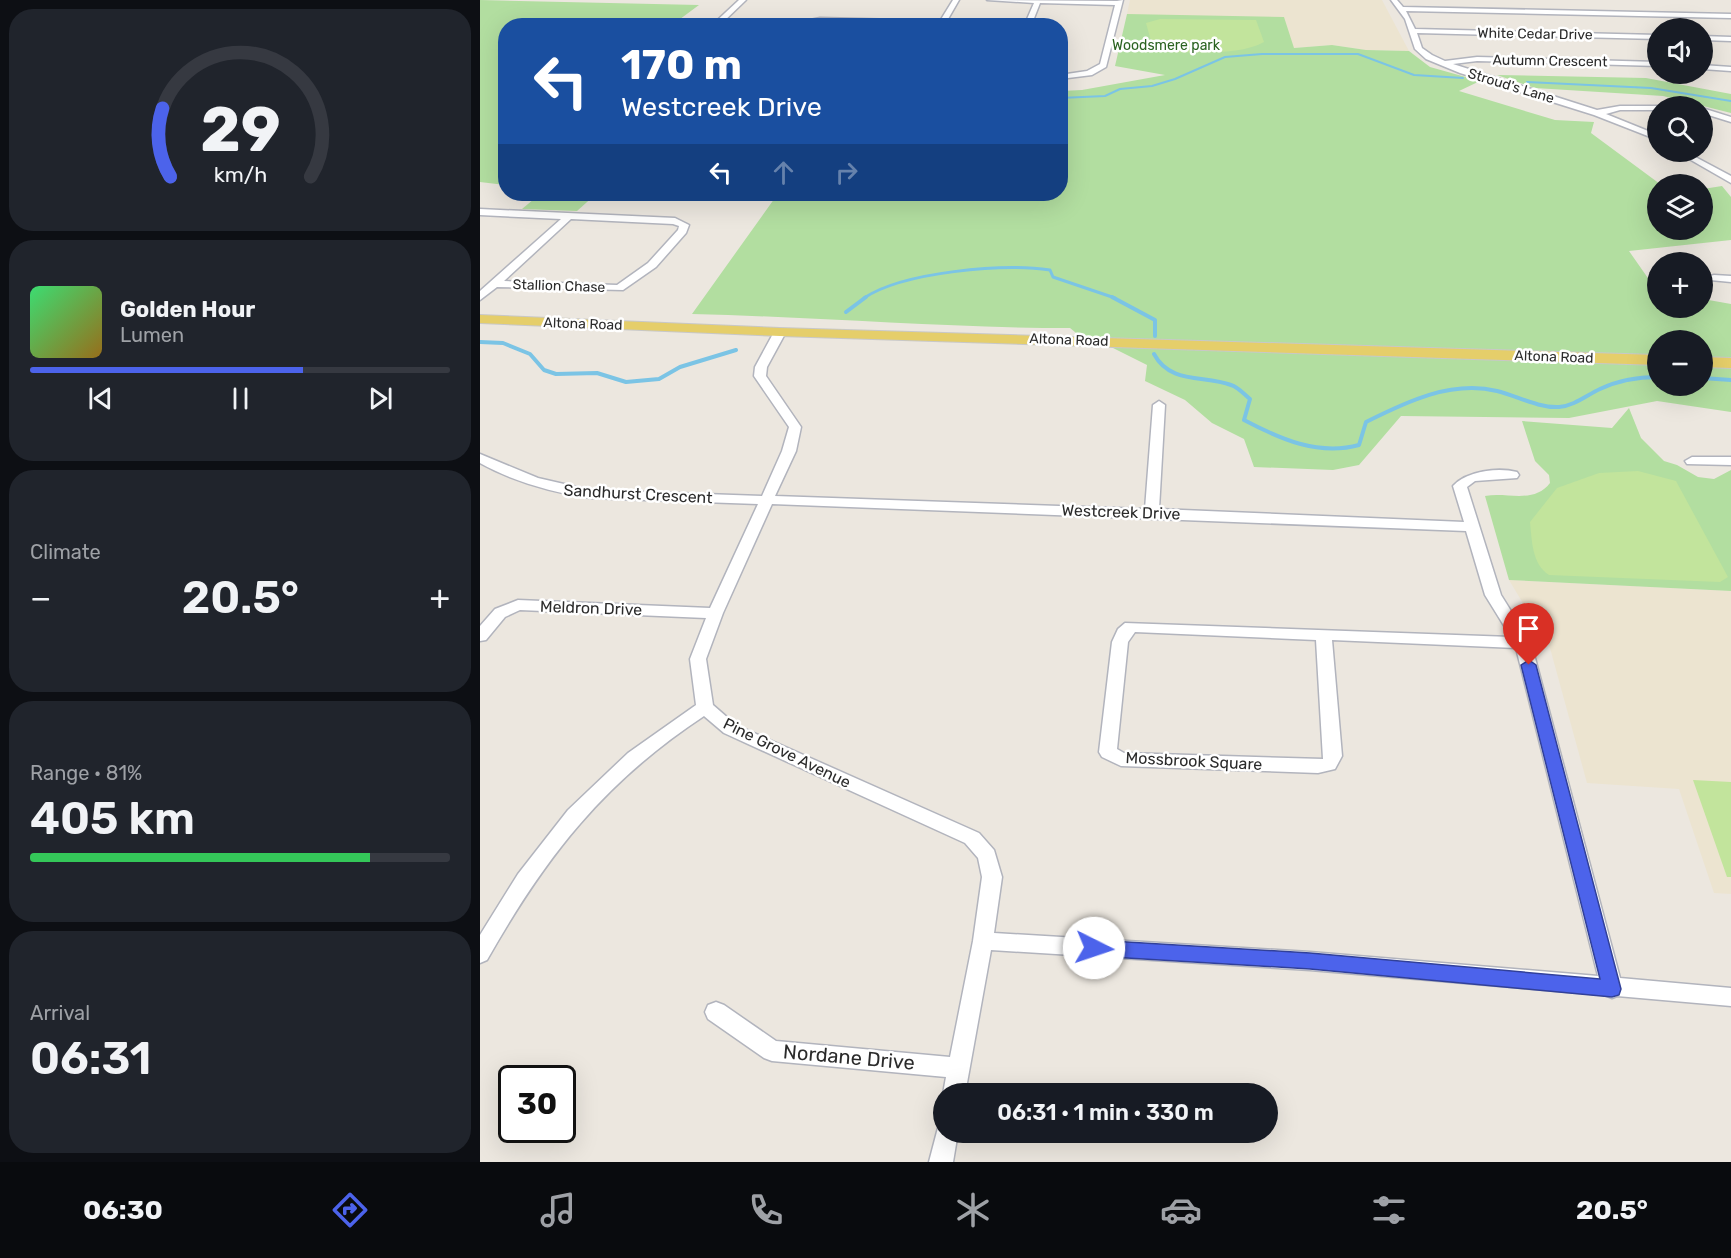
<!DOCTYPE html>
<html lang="en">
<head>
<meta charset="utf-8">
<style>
  :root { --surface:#171b24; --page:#20242c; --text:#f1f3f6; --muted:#9ea1a6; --line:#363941; --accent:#4c63eb }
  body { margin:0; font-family:Rubik,sans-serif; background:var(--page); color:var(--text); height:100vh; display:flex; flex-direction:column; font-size:22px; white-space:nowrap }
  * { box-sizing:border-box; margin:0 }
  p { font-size:20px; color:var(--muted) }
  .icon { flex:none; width:33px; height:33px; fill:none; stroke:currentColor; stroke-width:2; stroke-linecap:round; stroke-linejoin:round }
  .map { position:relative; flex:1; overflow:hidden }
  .details { display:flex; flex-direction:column; gap:9px; padding:9px; background:#0d0f14; width:480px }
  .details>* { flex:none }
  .banner { position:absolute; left:18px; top:18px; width:570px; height:183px; border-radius:24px; box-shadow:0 6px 24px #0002; background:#1a4fa0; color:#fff; overflow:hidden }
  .buttons { position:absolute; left:1167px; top:18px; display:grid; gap:12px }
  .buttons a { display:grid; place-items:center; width:66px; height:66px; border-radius:50%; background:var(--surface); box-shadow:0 6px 24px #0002; font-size:30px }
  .speed { position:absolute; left:18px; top:1065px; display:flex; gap:12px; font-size:30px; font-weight:700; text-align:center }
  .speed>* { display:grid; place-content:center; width:78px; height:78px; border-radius:50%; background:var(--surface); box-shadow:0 6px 24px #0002; line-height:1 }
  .speed .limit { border:3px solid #111; border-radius:9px; background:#fff; color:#111 }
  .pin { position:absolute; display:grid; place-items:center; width:51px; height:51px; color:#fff; margin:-62px -26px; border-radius:50% 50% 50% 0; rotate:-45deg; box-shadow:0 0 6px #0007 }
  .pin .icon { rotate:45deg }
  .me { position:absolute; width:66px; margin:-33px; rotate:94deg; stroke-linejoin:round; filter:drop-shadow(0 0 4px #0008) }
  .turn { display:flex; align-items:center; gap:21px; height:126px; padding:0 24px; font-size:27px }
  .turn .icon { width:78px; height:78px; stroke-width:2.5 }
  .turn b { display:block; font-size:42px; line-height:51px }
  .lanes { display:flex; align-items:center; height:57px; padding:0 24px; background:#0003; justify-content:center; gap:30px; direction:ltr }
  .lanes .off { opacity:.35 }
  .big { font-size:45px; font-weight:600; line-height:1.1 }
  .details .tile { flex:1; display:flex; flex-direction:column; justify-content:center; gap:9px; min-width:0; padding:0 21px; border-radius:24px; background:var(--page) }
  .details .dial { align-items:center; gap:0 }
  .dial svg { height:156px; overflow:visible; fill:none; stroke:var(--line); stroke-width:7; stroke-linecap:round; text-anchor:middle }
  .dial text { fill:var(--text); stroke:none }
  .song { display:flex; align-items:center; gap:18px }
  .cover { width:72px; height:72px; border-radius:9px; background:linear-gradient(135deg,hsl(140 70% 55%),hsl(40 70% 35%)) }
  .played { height:6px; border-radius:3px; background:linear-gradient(90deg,var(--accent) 65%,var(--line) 65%) }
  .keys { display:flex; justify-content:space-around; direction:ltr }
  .heat { display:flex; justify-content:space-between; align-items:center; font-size:33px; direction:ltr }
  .charge { height:9px; border-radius:4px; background:linear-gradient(90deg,#34c759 81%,var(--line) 0) }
  .trip { position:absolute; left:453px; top:1083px; width:345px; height:60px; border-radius:30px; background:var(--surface); box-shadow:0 6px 24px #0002; font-weight:600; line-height:60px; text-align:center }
  .tabs { display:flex; height:96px; justify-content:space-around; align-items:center; background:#090b0e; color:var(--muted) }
  .tabs .icon { width:42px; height:42px }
  .tabs .current { color:var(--accent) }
  .tabs b { font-size:27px; color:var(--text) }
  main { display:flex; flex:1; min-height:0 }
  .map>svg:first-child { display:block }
</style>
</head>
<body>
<main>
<section class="details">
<div class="tile dial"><svg viewBox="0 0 100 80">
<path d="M14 69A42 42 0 1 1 86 69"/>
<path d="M14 69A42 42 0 0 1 10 34" stroke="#4c63eb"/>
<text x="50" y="56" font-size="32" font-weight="700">29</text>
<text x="50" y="72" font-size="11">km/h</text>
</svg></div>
<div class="tile">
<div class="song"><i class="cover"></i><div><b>Golden Hour</b><p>Lumen</p></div></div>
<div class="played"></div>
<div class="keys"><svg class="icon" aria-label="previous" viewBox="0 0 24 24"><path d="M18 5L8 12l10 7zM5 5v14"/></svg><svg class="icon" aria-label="pause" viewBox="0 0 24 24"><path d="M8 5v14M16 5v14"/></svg><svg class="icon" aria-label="next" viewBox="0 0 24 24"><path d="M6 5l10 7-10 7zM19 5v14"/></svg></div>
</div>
<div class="tile"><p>Climate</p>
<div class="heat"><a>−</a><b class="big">20.5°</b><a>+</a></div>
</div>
<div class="tile"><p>Range · 81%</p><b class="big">405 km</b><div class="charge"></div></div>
<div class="tile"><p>Arrival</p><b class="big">06:31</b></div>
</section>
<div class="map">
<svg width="1251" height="1162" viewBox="0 0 1251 1162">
  <rect width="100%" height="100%" fill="#ece7df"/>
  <g fill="#ece4d0">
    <path d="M 650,0 L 902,0 L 929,51 L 886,50 L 852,45 L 814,48 L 647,14 Z"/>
    <path d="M 1029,580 L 1251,591 L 1251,894 L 1234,893 L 1199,789 L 1107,783 L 1070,648 Z"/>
  </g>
  <g fill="#b2dea0" fill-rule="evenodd">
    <path d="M 0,0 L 219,5 L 192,25 L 26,26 L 25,185 L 0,182 Z"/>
    <path d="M 647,14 L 804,17 L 814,48 L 852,45 L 886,50 L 929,51 L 950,67 L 1000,81 L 979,91 L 1075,120 L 1114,122 L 1111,133 L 1180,184 L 1178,184 L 1178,230 L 1222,230 L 1223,189 L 1242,186 L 1251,197 L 1251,240 L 1149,251 L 1177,291 L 1178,308 L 1222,308 L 1223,299 L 1251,304 L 1251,412 L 1177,401 L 1089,418 L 921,416 L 879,465 L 853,470 L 774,467 L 764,439 L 732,423 L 705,400 L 665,381 L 667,365 L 631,347 L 606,341 L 590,328 C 463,328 339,317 212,314 L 297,195 L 267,194 L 580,194 L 581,91 L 602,90 L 685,75 L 635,66 ZM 1178,340 L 1222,340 L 1222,386 L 1178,386 Z"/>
    <path d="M 1017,75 L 1166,78 L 1251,94 L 1251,113 L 1183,96 L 1055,88 Z"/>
    <path d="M 60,194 L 116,194 L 97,211 L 42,209 Z"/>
    <path d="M 1149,408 L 1161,438 L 1184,461 L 1197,465 L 1218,477 L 1234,479 L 1251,470 L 1251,591 L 1029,580 L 1005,496 C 1028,492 1054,504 1070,483 L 1069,475 L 1055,461 L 1042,421 L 1132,428 Z"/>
  </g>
  <g fill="#c2e49c">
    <path d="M 680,19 L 776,20 L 784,42 C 758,57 705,51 674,52 L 666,23 Z"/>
    <path d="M 1158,471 L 1196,481 L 1248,577 L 1240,582 L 1069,575 C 1052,564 1052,541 1050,522 L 1077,488 L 1119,473 Z"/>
    <path d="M 1213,780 L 1251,782 L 1251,877 L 1247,877 Z"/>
  </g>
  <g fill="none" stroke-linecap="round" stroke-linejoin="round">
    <g stroke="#7bc4e5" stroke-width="2">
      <path d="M 1047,82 L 1171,88 L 1251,101"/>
      <path d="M 580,98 L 625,96 L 640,89 L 672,86 L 695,79 L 745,57 L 782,54 L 878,54 L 934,75 L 983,78"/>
    </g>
    <path stroke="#7bc4e5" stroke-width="3" d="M 384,298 C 423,272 523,263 570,270 L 573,277 L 635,298"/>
    <g stroke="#7bc4e5" stroke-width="4">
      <path d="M 632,297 L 675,320 L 675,336"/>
      <path d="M 366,312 L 386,297"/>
      <path d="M 0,342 L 23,343 L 50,354 L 64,370 L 76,374 L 117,373 L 146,382 L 179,379 L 200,367 L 256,350"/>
      <path d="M 674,354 C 690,384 723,375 751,385 C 758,387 764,394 770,399 L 764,420 C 800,439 838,456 879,445 L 886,422 C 926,402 971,380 1017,391 C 1037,396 1058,408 1079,407 C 1094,406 1107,395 1120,389 C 1139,380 1158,377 1178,377"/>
      <path d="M 1222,378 L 1251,380"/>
    </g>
    <defs>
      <g id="minor">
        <path d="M 259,0 L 266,0 L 239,26 L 231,26 Z"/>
        <path d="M 473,0 L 479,0 L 464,26 L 340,22 L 318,26 L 325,21 L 340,18 L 460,21 Z"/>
        <path d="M 507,0 L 637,1 L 643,0 L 626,67 L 612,75 L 580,79 L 580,75 L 607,71 L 620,64 L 635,5 L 560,3 L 551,26 L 544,26 L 554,3 Z"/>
        <path d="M 911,0 L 917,0 L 923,7 L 1251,14 L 1251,18 L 926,11 L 935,29 L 1178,35 L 1178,39 L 937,33 L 942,48 L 952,55 L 965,61 L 997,57 L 1178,62 L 1178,66 L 997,61 L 973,64 L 1117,110 L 1140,106 L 1181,106 L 1178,106 L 1178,110 L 1140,110 L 1126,114 L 1178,135 L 1178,140 L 1114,115 L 980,73 L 946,59 L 935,49 L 925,19 Z"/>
        <path d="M 1222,36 L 1251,37 L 1251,41 L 1222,40 Z"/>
        <path d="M 1222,65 L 1251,67 L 1251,71 L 1222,69 Z"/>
        <path d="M 1222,108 L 1251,117 L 1251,122 L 1222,113 Z"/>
        <path d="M 1197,152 L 1206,152 L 1251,176 L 1251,183 Z"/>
        <path d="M 0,209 L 195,218 L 209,225 L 206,233 L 176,267 L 143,290 L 17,287 L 0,300 L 0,291 L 81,219 L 0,215 ZM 91,219 L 193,224 L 199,226 L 198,230 L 168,263 L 137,285 L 24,281 Z"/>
        <path d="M 1234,275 L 1251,276 L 1251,282 L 1230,280 L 1230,276 Z"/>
        <path d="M 300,329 L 306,332 L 287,367 L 286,376 L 321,427 L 316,451 L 295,496 L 665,509 L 673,405 L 679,401 L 685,405 L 679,509 L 984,522 L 973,486 C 986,471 1018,467 1037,472 L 1039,475 L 1037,478 L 995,481 L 987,487 L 1021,595 L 1051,643 L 1140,978 L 1251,988 L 1251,1006 L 1137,996 L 1132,998 L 1125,995 L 830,970 L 511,950 L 485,1094 L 464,1094 L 464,1096 L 463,1094 L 466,1077 L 292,1061 L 284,1058 L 228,1019 L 225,1012 L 228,1005 L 236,1002 L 244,1005 L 296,1041 L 470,1057 L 493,941 L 502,877 L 498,858 L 485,843 L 244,733 L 224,716 C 124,782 66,856 7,960 L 0,963 L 0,935 L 38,874 L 88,810 L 148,753 L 216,705 L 210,659 L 226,618 L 40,610 L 25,617 L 6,640 L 0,641 L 0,626 L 15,609 L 38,600 L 230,608 L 278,504 L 110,498 C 72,492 34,482 0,463 L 0,454 L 58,478 L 110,490 L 282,496 L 302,451 L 309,427 L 274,376 L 275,367 L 294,332 ZM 292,504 L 986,531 L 1005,595 L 1031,637 L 645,623 L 638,629 L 632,642 L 619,752 L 622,757 L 641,766 L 838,773 L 855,769 L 862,756 L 852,640 L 1036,648 L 1118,976 L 830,952 L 514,933 L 522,877 L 514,850 L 499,833 L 256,725 L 233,705 L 226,659 L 243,613 ZM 655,632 L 836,640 L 843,759 L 644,753 L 637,749 L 648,642 Z"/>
        <path d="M 1212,457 L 1251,457 L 1251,465 L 1207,464 L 1205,461 Z"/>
        <path d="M 464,1122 L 464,1132 L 478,1132 L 473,1162 L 449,1162 L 459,1124 Z"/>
      </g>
      <g id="major">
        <path d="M 0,315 L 300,328 L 1178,355 L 1178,365 L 300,336 L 0,323 Z"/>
        <path d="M 1222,357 L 1251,358 L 1251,368 L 1222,367 Z"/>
      </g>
    </defs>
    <use href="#minor" stroke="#b2b4bd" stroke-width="3"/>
    <use href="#major" stroke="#c8c8c8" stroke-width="2"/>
    <use href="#minor" fill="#fff" fill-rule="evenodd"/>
    <use href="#major" fill="#e5ce6a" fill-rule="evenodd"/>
  </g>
  <path fill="#4c63eb" stroke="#314099" stroke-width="1.5" d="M 1049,660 L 1056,665 L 1141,989 L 1139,995 L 1132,997 L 830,969 L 614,956 L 608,953 L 605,948 L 608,942 L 614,940 L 830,953 L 1120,979 L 1041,665 Z"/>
  <g text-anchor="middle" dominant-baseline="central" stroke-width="5" stroke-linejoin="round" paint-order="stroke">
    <g font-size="14" fill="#2b2b2b" stroke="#fff">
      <text transform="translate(1055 34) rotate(1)">White Cedar Drive</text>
      <text transform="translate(1070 61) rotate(1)">Autumn Crescent</text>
      <text transform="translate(1031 86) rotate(17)">Stroud's Lane</text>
      <text transform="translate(79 286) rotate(2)">Stallion Chase</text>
      <text transform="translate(103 324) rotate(2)">Altona Road</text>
      <text transform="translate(589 340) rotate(2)">Altona Road</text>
      <text transform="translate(1074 357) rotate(2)">Altona Road</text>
    </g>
    <g font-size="14" fill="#2b6321" stroke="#fff">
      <text x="686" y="45">Woodsmere park</text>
    </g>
    <g font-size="16" fill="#2b2b2b" stroke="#fff">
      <text transform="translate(158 494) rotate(3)">Sandhurst Crescent</text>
      <text transform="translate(641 512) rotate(2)">Westcreek Drive</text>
      <text transform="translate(111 608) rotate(2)">Meldron Drive</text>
      <text transform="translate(307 753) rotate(26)">Pine Grove Avenue</text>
      <text transform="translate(714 761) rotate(3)">Mossbrook Square</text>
    </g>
    <g font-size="20" fill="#2b2b2b" stroke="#fff">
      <text transform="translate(369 1057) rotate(5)">Nordane Drive</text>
    </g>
  </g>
</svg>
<div class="buttons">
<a><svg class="icon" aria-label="sound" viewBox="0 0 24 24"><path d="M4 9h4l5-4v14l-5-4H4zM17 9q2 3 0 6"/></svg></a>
<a><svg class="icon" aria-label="search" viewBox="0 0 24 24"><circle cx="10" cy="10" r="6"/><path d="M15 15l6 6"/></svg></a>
<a><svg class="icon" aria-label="layers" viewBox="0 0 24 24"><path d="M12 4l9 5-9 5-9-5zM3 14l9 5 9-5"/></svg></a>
<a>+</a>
<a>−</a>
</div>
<div class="speed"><div class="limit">30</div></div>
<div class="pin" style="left:1049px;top:665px;background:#d93025"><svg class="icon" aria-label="arrive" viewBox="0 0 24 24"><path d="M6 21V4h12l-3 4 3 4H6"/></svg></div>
<svg class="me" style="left:614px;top:948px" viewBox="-20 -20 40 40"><circle r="19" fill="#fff"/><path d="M0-13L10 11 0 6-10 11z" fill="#4c63eb"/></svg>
<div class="trip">06:31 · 1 min · 330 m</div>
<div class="banner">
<div class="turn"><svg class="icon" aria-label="left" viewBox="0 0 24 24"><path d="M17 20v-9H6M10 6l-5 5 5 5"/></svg><div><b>170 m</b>Westcreek Drive</div></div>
<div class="lanes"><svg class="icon" aria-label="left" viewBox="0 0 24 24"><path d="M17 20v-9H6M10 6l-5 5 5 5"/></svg><svg class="icon off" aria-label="ahead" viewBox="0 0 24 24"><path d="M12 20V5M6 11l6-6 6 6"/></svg><svg class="icon off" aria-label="right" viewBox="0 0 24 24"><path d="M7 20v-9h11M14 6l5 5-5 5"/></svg></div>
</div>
</div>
</main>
<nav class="tabs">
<b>06:30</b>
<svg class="icon current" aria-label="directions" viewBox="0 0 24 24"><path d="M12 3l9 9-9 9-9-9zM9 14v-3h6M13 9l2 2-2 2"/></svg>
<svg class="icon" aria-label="music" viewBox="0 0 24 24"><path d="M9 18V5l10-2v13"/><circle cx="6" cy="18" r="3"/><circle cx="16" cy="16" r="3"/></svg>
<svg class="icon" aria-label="phone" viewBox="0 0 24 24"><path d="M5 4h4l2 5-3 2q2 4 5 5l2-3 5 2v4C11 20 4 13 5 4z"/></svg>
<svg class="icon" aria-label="climate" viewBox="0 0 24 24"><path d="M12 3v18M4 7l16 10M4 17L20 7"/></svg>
<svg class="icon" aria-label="car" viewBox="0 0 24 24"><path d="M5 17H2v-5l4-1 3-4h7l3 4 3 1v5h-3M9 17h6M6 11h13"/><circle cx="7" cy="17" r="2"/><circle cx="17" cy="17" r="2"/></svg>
<svg class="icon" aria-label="filters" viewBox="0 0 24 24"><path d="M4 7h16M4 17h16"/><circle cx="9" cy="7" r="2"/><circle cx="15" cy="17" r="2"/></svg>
<b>20.5°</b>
</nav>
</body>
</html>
